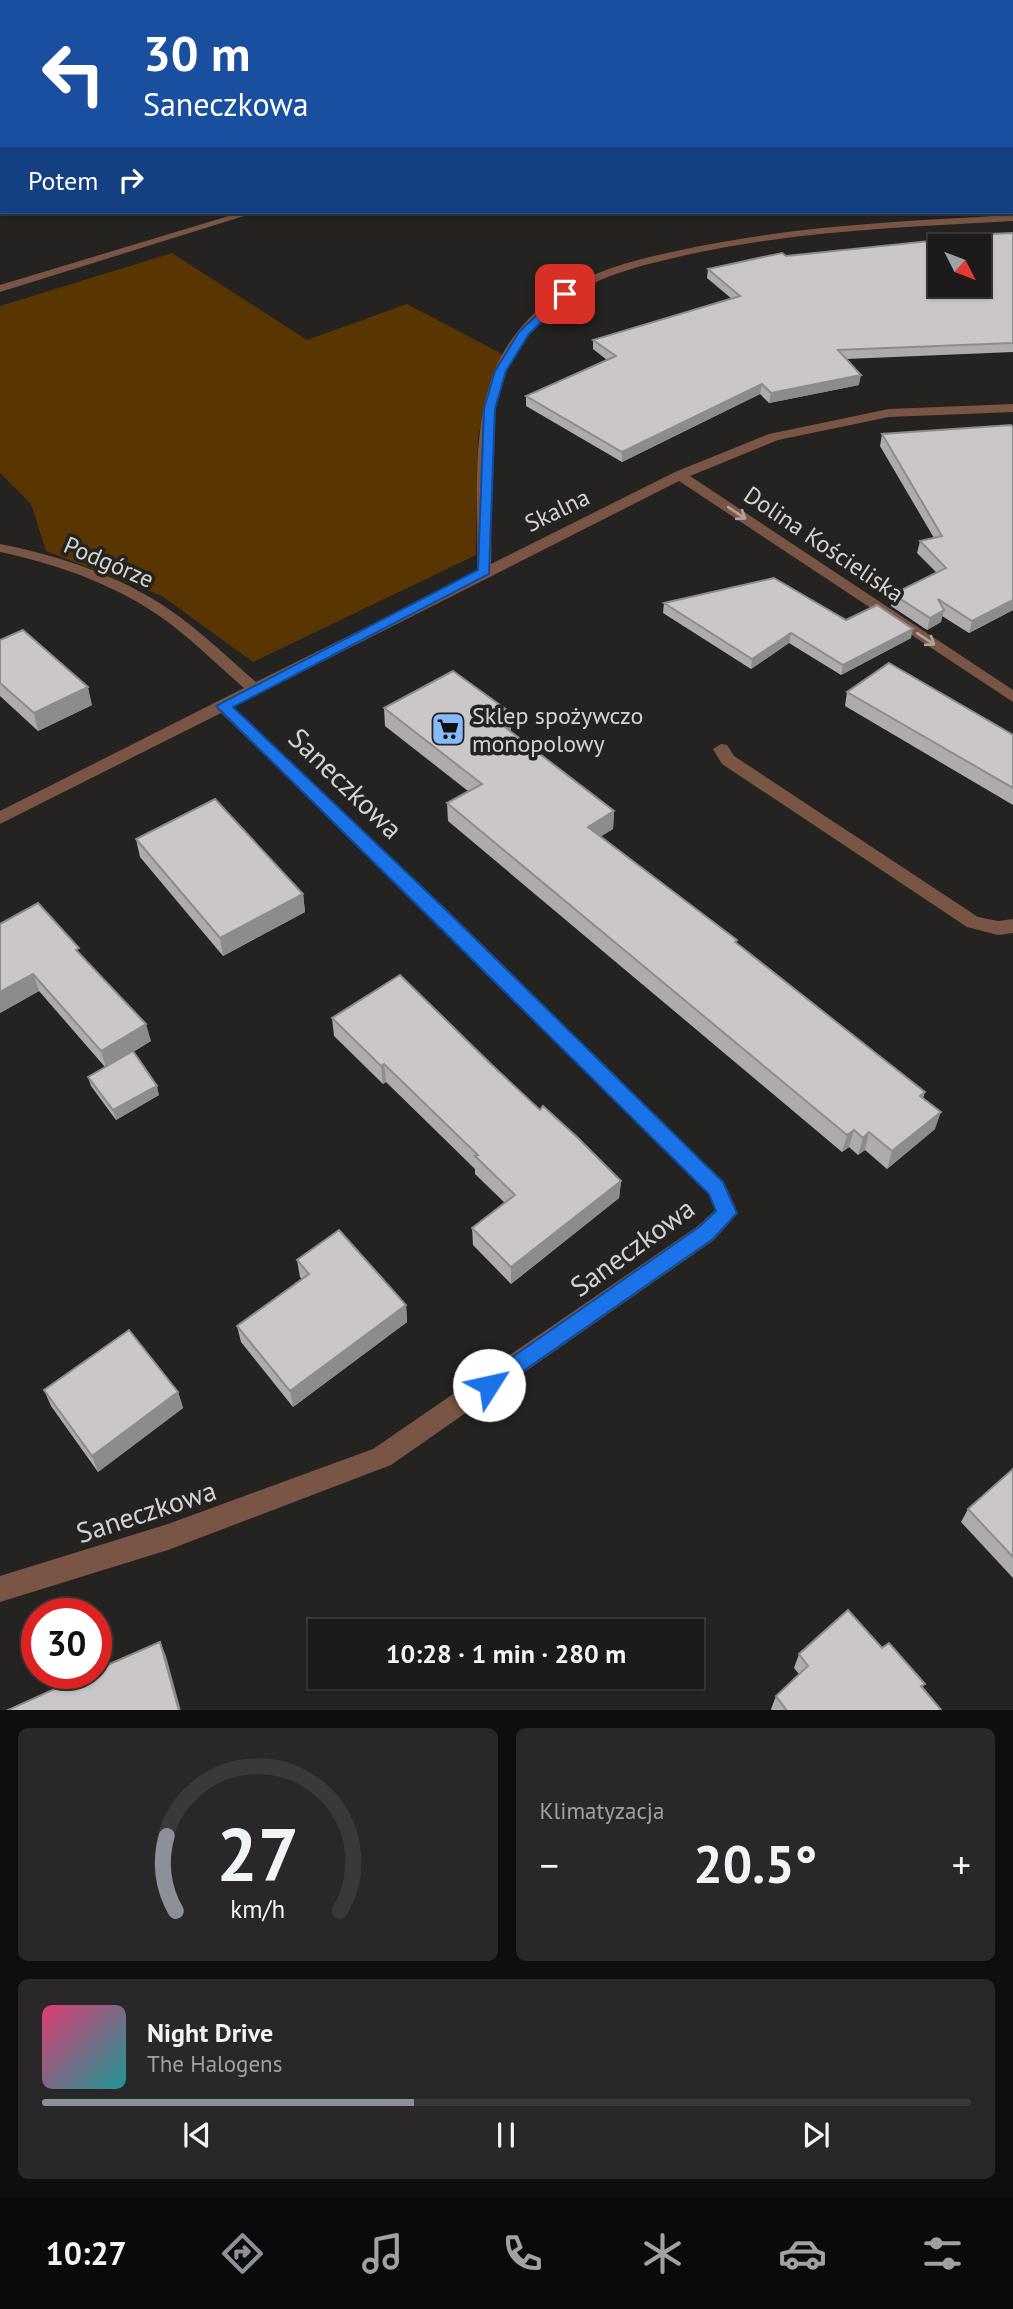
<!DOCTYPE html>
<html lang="pl">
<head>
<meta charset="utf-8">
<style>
  :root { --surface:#1c1a1a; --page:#292727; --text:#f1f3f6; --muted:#a0a1a2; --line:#3a3839; --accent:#8c9099 }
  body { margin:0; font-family:"PT Sans",sans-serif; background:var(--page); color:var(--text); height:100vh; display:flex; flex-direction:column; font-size:26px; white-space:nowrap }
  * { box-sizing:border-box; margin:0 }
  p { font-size:23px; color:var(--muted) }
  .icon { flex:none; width:38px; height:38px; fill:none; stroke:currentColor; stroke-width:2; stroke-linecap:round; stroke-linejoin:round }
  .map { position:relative; height:1710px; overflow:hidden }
  .sheet { display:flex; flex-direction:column; gap:18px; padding:18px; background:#0f0e0e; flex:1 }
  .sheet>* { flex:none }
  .guide { position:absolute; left:0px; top:0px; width:1013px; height:214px; box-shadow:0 2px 5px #0004,0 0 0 2px var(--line); background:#1a4fa0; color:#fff; overflow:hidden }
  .needle { width:46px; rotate:132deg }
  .buttons { position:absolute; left:928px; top:234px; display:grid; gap:14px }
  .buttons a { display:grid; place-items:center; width:63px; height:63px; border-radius:0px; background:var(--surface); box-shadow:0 2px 5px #0004,0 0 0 2px var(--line); font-size:35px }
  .speed { position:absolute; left:21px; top:1598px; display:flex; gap:14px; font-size:35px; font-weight:700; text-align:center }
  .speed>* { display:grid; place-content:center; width:91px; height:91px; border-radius:50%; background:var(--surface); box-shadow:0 2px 5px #0004,0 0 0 2px var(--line); line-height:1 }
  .speed .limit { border:10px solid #d22; background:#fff; color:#111 }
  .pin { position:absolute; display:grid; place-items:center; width:60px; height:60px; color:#fff; margin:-30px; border-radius:14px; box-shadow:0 4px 10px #0006 }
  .me { position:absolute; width:77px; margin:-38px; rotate:55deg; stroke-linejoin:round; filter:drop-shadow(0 0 5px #0008) }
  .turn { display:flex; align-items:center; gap:24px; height:147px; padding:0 28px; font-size:32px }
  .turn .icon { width:91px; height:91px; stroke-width:2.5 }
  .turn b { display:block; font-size:49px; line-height:60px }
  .then { display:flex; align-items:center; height:66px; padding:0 28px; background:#0003; gap:14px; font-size:26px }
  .big { font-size:52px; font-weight:800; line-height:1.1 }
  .sheet .card { flex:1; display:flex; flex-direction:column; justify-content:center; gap:10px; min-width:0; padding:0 24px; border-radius:10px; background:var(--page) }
  .sheet .dial { align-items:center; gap:0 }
  .dial svg { height:182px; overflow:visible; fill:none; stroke:var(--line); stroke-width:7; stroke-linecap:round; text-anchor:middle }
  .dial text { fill:var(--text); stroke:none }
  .song { display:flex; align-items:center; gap:21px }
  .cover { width:84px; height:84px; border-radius:10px; background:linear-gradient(135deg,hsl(340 70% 55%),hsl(180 70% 35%)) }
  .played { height:7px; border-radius:4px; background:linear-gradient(90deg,var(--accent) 40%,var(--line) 40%) }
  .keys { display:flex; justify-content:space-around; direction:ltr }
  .heat { display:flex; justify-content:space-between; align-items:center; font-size:38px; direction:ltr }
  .sheet .tiles { flex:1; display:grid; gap:18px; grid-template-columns:1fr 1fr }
  .card:last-child { grid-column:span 2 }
  .trip { position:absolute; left:308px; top:1619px; width:396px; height:70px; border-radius:0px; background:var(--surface); box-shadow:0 2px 5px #0004,0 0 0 2px var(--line); font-weight:800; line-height:70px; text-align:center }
  .menu { display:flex; height:112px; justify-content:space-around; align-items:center; background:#0b0a0a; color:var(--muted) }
  .menu .icon { width:49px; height:49px }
  .menu .on { color:var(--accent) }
  .menu b { font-size:32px; color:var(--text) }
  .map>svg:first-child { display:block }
</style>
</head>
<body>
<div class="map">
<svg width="1013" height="1711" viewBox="0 0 1013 1711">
  <rect width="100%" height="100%" fill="#252222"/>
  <path fill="#593601" d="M 172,253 L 307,340 L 407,304 L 502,354 L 478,436 L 476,555 L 253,662 L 162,596 L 46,551 L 31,504 L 0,473 L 0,306 Z"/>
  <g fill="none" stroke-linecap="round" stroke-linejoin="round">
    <g fill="#7a5545" fill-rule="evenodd">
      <path d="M 610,0 L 627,2 L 611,2 Z"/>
      <path d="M 939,0 L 951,0 L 937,2 Z"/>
      <path d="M 1013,32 L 1013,38 L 1012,37 L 1012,33 Z"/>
      <path d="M 242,212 L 257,212 L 0,292 L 0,285 Z"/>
      <path d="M 1013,215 L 1013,221 C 904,227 794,231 686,255 C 648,264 606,273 572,295 C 544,313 520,339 507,370 C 482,431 493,501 491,564 L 675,472 L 769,434 L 889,409 L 1013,404 L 1013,412 L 889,417 L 778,440 L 690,476 L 1013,690 L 1013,702 L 679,481 L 233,707 L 445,908 L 724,1182 L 738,1213 L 714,1240 L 391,1465 L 168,1550 L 0,1602 L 0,1576 L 168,1524 L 373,1449 L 698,1226 L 715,1210 L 709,1193 L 433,918 L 221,713 L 0,824 L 0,811 L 244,688 C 216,664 189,636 158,615 C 111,583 56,564 0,552 L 0,544 C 60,556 119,575 170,610 C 201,631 228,658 256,682 L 477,572 C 479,506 470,435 494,372 C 507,338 535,308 566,289 C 600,268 642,258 681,250 C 790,226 902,221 1013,215 Z"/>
      <path d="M 721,744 L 727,745 L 734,756 L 978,917 L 998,921 L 1013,919 L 1013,933 L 998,935 L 967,927 L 722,764 L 713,749 Z"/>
    </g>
  </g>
  <g fill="#afabac">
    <path d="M 1013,233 L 1013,352 L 846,359 L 859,385 L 769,403 L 760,394 L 622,462 L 526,406 L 526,396 L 607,360 L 593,349 L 593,340 L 732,299 L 707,278 L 708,269 L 786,256 L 967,237 L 968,235 Z"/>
    <path d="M 1013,427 L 1013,610 L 969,633 L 942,616 L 941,622 L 927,630 L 891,606 L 893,594 L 937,573 L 917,553 L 920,541 L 934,538 L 880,446 L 882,434 Z"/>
    <path d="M 664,603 L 846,620 L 911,638 L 841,675 L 789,643 L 751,669 L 663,613 Z"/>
    <path d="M 0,640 L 92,705 L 38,731 L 0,696 Z"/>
    <path d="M 847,692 L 1013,735 L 1013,805 L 845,706 Z"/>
    <path d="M 384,708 L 510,731 L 614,811 L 613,829 L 601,836 L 925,1092 L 923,1098 L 935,1129 L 887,1169 L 865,1150 L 858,1155 L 849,1147 L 842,1152 L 448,821 L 447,803 L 468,791 L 385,726 Z"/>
    <path d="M 136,839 L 303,894 L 305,912 L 223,956 L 140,857 Z"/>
    <path d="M 0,924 L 81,956 L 151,1041 L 133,1052 L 159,1095 L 116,1120 L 91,1086 L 88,1077 L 105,1067 L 39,991 L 0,1013 Z"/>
    <path d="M 332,1018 L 492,1065 L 540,1110 L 621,1181 L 619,1198 L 511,1284 L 473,1245 L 472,1228 L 505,1203 L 475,1174 L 475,1169 L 386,1082 L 383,1084 L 334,1036 Z"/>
    <path d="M 297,1260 L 406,1305 L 407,1322 L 293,1407 L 241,1342 L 237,1326 L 302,1279 L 300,1277 Z"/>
    <path d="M 44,1390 L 178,1392 L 183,1408 L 98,1472 L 51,1406 Z"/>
    <path d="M 1013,1469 L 1013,1578 L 961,1522 L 968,1509 Z"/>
    <path d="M 882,1648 L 925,1684 L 922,1688 L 942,1711 L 772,1711 L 771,1709 L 776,1696 L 799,1674 L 794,1668 L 799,1654 Z"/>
  </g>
  <g fill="#8e8b8c">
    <path d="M 861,375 L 859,385 L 769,403 L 771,393 Z"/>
    <path d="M 762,384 L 760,394 L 622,462 L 622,452 Z"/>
    <path d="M 1013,600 L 1013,610 L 969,633 L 972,621 Z"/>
    <path d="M 944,610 L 941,622 L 927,630 L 930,618 Z"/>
    <path d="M 913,629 L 911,638 L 841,675 L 843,665 Z"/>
    <path d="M 791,633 L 789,643 L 751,669 L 752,659 Z"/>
    <path d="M 88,687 L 92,705 L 38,731 L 34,713 Z"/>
    <path d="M 511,713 L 511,731 L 497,721 Z"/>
    <path d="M 614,811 L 613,829 L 587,845 L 588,827 Z"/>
    <path d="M 303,894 L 305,912 L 223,956 L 220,938 Z"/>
    <path d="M 33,974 L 39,991 L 0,1013 L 0,992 Z"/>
    <path d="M 146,1024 L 151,1041 L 106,1068 L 101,1051 Z"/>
    <path d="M 384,1064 L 386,1082 L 383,1084 L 381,1066 Z"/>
    <path d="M 157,1086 L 159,1095 L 116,1120 L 113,1110 Z"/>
    <path d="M 941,1112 L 935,1129 L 887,1169 L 892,1151 Z"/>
    <path d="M 854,1130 L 849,1147 L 842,1152 L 847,1135 Z"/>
    <path d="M 869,1132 L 865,1150 L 858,1155 L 863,1138 Z"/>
    <path d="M 621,1181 L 619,1198 L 511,1284 L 511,1267 Z"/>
    <path d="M 406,1305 L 407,1322 L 293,1407 L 290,1391 Z"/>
    <path d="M 178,1392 L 183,1408 L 98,1472 L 92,1456 Z"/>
    <path d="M 160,1642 L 166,1656 L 181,1711 L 179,1711 Z"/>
  </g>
  <g fill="#cbc7c8" stroke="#8e8b8c" stroke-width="2" fill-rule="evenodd">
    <path d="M 1013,233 L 1013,343 L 838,350 L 861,375 L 771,393 L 762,384 L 622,452 L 526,396 L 616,356 L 593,340 L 740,296 L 708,269 L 782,253 L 786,256 L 969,237 L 968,235 ZM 940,247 L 978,247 L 978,285 L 940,285 Z"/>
    <path d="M 1011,425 L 1013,427 L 1013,600 L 972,621 L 938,599 L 944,610 L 930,618 L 893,594 L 946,568 L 920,541 L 942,536 L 882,434 Z"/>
    <path d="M 774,578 L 846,620 L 877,605 L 913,629 L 843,665 L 791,633 L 752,659 L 664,603 Z"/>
    <path d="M 23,630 L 88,687 L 34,713 L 0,683 L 0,640 Z"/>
    <path d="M 889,663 L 1013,735 L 1013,788 L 847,692 Z"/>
    <path d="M 453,671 L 511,713 L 497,721 L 614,811 L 588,827 L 737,940 L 735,942 L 925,1092 L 920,1096 L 941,1112 L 892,1151 L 869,1132 L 863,1138 L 854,1130 L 847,1135 L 447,803 L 482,784 L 384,708 Z"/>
    <path d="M 215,799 L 303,894 L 220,938 L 136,839 Z"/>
    <path d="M 38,903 L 79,948 L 76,950 L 146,1024 L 101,1051 L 33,974 L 0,992 L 0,924 Z"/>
    <path d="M 400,975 L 492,1065 L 540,1110 L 543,1106 L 577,1137 L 621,1181 L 511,1267 L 472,1228 L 515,1195 L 475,1156 L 478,1155 L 384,1064 L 381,1066 L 332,1018 Z"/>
    <path d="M 133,1051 L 157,1086 L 113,1110 L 88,1077 Z"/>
    <path d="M 339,1230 L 406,1305 L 290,1391 L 237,1326 L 309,1274 L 297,1260 Z"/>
    <path d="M 129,1330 L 178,1392 L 92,1456 L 44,1390 Z"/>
    <path d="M 1013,1469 L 1013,1557 L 968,1509 Z"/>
    <path d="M 848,1610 L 882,1648 L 889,1643 L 925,1684 L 921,1686 L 942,1711 L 787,1711 L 776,1696 L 808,1666 L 799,1654 Z"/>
    <path d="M 160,1642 L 179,1711 L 6,1711 L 90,1673 L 96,1673 L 96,1670 Z"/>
  </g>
  <defs><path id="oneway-shaft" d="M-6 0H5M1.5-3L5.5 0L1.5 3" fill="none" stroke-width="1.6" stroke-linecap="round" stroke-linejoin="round" transform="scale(1.75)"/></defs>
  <g stroke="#b0a19a">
    <use href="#oneway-shaft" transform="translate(737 513) rotate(34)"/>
    <use href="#oneway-shaft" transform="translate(926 639) rotate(34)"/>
  </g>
  <path fill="#1a73e8" stroke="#114b97" stroke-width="2" d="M 561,292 L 570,294 L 529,334 L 506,371 L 495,409 L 489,574 L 233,707 L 445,909 L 723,1182 L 737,1213 L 713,1239 L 489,1395 L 482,1392 L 479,1385 L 482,1378 L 699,1227 L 716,1211 L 709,1194 L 216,706 L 478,570 L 484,409 L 495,371 L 519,332 Z"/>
  <defs>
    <symbol id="supermarket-square" viewBox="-11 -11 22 22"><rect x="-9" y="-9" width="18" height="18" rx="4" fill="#86bbfb" stroke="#252222"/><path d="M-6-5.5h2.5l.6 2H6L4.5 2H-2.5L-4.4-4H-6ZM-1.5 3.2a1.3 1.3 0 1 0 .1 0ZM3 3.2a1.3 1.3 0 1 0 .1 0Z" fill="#111"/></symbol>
  </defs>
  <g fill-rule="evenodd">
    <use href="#supermarket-square" x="429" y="710" width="38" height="38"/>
  </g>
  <g text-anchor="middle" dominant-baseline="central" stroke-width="7" stroke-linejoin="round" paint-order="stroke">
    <g font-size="24" fill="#d4d3d3" stroke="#252222">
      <text transform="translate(557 510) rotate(-26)">Skalna</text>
      <text transform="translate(824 544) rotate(34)">Dolina Kościeliska</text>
      <text transform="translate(109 562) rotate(23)">Podgórze</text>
    </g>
    <g font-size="24" fill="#d4d3d3" stroke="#252222" text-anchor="start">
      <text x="472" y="715">Sklep spożywczo<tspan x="472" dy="28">monopolowy</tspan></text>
    </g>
    <g font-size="28" fill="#d4d3d3" stroke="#252222">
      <text transform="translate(346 783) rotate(44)">Saneczkowa</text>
      <text transform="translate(632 1247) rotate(-36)">Saneczkowa</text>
      <text transform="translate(146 1511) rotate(-18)">Saneczkowa</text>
    </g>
  </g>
</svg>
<div class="buttons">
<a><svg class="needle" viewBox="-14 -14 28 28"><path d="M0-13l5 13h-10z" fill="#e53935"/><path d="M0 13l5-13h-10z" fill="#a0a1a2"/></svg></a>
</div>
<div class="speed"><div class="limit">30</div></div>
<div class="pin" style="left:565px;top:294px;background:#d93025"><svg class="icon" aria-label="arrive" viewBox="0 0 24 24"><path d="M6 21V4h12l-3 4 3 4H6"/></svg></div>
<svg class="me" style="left:489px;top:1385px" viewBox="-20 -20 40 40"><circle r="19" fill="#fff"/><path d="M0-13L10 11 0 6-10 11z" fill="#1a73e8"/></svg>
<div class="trip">10:28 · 1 min · 280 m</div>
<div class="guide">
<div class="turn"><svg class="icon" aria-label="left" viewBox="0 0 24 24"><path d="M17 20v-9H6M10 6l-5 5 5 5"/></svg><div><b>30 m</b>Saneczkowa</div></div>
<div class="then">Potem<svg class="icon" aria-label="right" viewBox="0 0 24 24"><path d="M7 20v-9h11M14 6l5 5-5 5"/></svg></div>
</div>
</div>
<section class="sheet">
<div class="tiles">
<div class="card dial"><svg viewBox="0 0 100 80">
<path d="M14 69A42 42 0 1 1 86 69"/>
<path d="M14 69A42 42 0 0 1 10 36" stroke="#8c9099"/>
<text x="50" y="56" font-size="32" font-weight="700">27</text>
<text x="50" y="72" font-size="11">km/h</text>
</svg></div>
<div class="card"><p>Klimatyzacja</p>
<div class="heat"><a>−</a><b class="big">20.5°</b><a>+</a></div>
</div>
<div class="card">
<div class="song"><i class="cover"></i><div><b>Night Drive</b><p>The Halogens</p></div></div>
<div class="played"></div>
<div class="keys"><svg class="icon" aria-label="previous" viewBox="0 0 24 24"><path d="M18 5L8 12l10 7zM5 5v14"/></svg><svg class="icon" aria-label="pause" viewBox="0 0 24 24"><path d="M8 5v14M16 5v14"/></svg><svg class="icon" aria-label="next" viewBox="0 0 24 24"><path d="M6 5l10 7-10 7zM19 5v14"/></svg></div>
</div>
</div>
</section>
<nav class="menu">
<b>10:27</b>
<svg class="icon on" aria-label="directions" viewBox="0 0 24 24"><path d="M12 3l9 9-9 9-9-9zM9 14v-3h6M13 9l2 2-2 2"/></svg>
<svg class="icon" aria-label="music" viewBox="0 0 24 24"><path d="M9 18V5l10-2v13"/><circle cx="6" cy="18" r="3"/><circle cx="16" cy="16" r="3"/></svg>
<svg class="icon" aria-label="phone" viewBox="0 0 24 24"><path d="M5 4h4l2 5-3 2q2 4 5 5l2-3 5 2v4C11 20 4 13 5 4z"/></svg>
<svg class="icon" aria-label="climate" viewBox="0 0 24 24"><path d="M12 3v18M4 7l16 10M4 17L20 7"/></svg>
<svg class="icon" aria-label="car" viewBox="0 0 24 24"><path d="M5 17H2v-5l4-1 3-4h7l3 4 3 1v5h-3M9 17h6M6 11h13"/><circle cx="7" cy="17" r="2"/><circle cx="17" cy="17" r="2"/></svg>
<svg class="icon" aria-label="filters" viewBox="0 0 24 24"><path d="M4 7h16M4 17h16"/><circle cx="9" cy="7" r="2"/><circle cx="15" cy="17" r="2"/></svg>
</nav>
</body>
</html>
